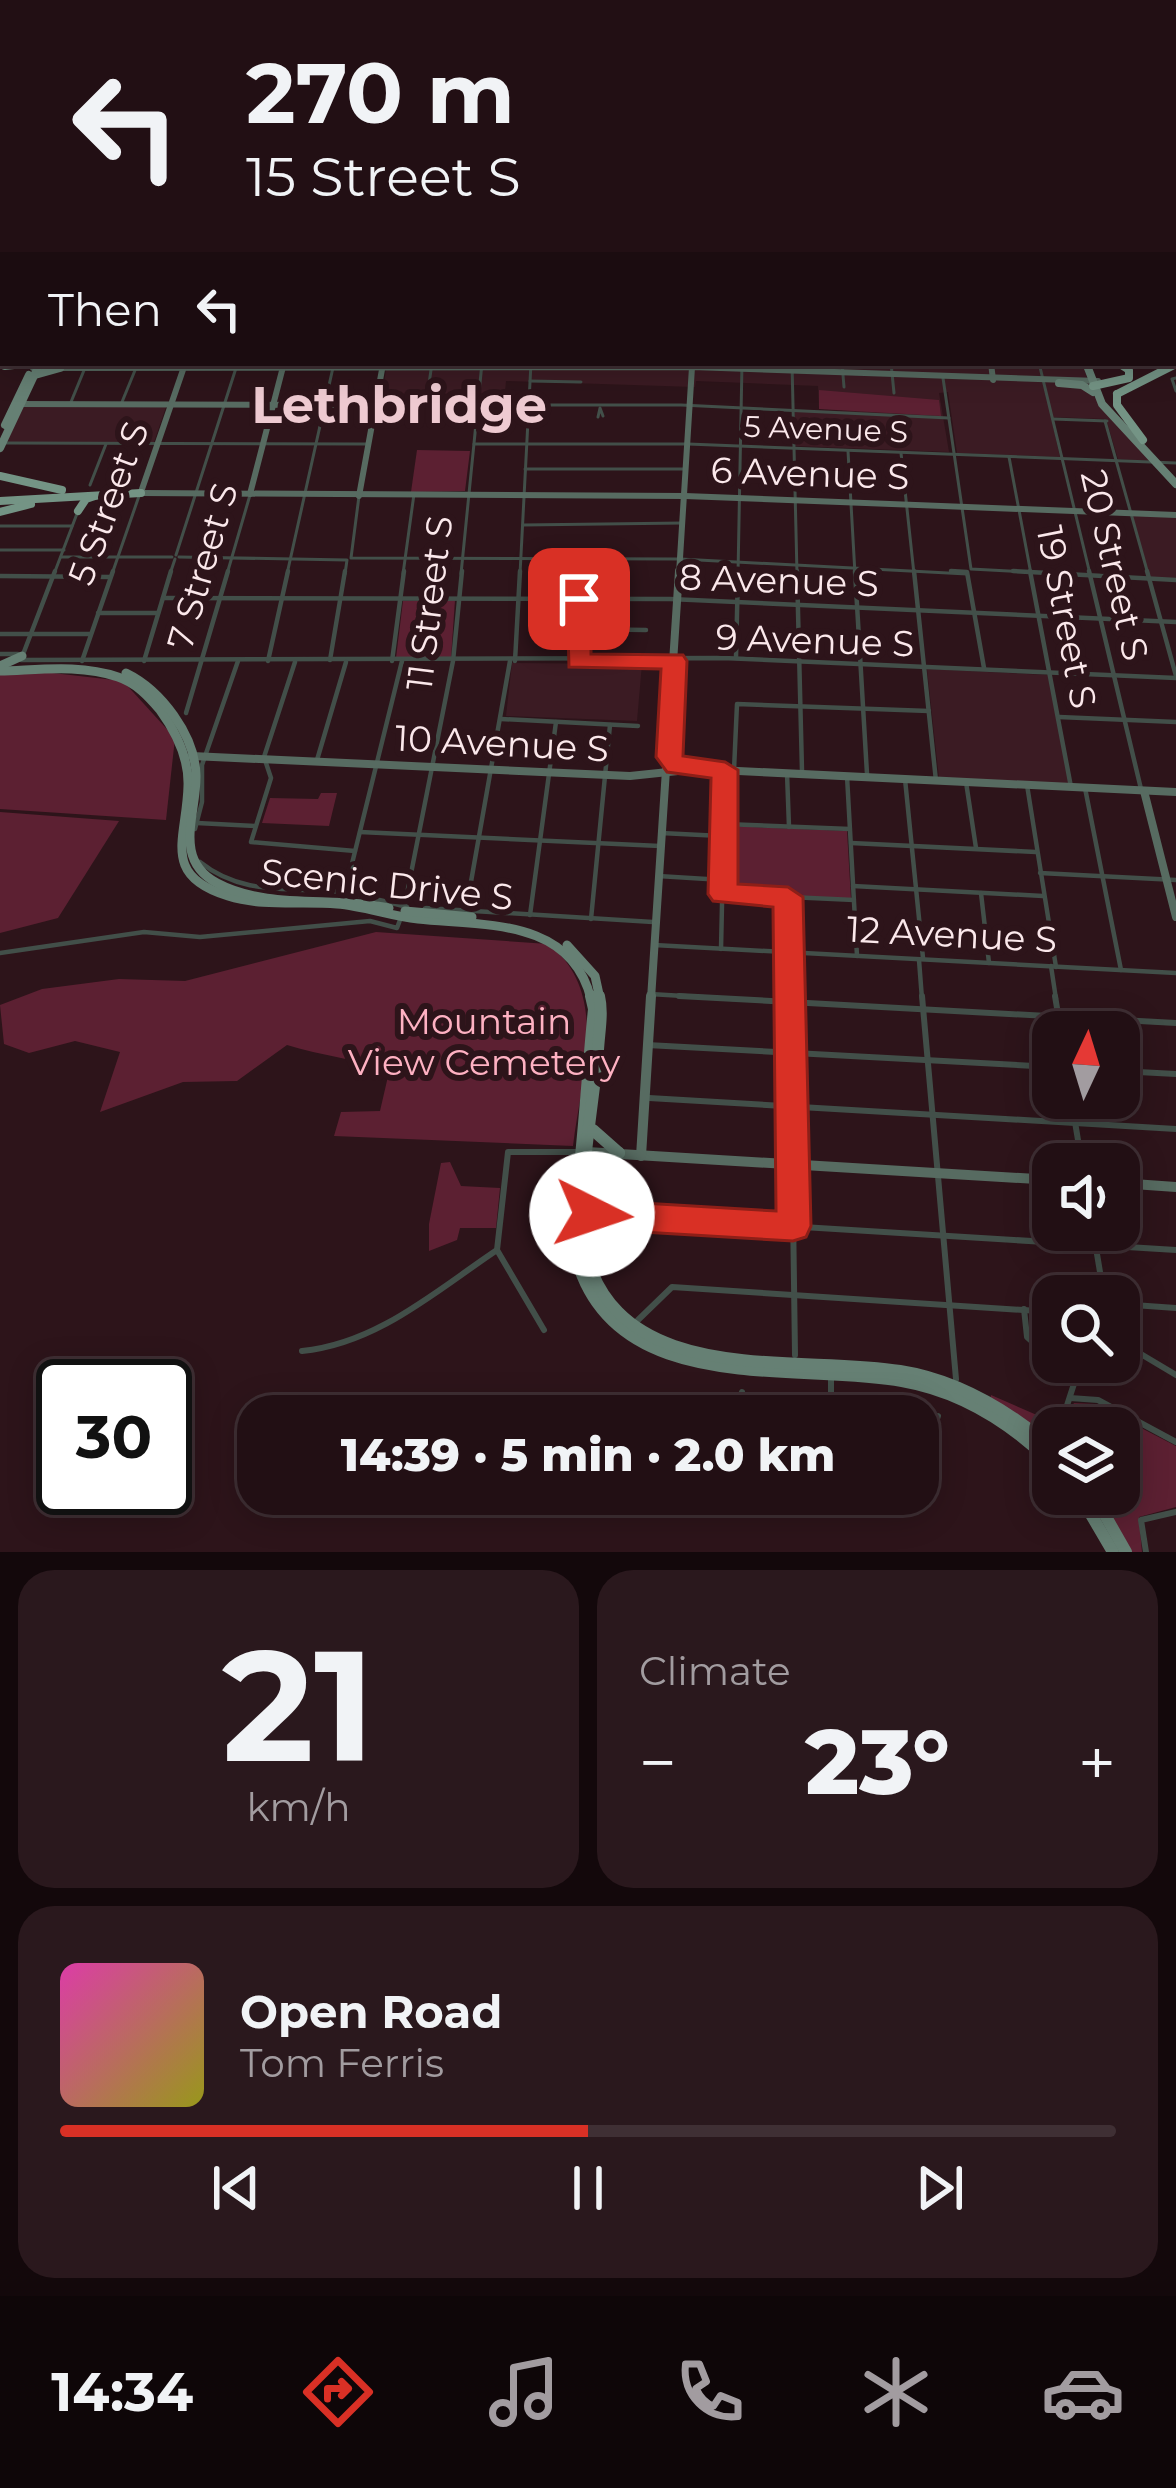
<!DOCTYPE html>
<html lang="en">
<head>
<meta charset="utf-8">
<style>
  :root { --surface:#220f14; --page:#2a181d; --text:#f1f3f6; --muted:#a29ca0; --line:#3f2f34; --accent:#d93025 }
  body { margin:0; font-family:Montserrat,sans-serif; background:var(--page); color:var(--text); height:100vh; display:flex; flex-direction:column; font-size:45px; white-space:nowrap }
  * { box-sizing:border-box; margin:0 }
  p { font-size:39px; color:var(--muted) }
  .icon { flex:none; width:66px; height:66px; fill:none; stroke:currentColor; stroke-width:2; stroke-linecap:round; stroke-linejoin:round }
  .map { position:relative; height:1552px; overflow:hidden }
  .drawer { display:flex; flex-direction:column; gap:18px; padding:18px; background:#13080b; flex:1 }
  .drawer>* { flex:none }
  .guide { position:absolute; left:0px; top:0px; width:1176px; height:366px; box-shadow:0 6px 30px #0003,0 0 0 3px var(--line); background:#220f14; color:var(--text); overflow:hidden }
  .needle { width:78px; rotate:4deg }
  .tools { position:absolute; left:1032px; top:1011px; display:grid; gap:24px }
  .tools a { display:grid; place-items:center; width:108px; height:108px; border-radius:24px; background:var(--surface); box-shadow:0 6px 30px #0003,0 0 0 3px var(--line); font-size:60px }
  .speed { position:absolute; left:36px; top:1359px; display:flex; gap:24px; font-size:60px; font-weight:700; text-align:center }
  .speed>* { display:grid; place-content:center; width:156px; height:156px; border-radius:50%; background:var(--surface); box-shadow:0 6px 30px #0003,0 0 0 3px var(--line); line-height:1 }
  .speed .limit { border:6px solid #111; border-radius:18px; background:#fff; color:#111 }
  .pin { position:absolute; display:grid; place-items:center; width:102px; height:102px; color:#fff; margin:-51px; border-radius:24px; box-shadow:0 6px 18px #0006 }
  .me { position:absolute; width:132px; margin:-66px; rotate:94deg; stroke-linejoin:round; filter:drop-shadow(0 0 9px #0008) }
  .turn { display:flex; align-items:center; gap:42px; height:252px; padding:0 48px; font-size:54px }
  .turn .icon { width:156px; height:156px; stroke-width:2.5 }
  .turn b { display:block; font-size:84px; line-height:102px }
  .then { display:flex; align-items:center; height:114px; padding:0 48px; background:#0003; gap:24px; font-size:45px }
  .big { font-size:90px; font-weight:800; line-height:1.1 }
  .drawer .card { flex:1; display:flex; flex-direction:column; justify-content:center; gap:18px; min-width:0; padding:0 42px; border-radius:36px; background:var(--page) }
  .drawer .dial { align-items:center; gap:0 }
  .dial b { font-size:156px; line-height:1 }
  .song { display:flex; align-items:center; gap:36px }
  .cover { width:144px; height:144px; border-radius:18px; background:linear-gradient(135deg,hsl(320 70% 55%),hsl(60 70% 35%)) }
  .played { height:12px; border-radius:6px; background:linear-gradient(90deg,var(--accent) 50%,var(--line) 50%) }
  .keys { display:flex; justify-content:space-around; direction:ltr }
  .heat { display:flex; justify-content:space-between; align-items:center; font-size:66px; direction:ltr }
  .drawer .tiles { flex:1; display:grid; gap:18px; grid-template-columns:1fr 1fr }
  .card:last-child { grid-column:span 2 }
  .trip { position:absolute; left:237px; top:1395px; width:702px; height:120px; border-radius:36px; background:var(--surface); box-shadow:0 6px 30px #0003,0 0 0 3px var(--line); font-weight:800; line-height:120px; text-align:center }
  .dock { display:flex; height:192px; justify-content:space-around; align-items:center; background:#0e0608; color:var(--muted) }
  .dock .icon { width:84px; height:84px }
  .dock .current { color:var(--accent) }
  .dock b { font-size:54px; color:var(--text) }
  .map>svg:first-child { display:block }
</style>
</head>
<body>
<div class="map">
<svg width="1176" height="1552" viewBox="0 0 1176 1552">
  <rect width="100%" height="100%" fill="#2d141a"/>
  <g fill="#3b1b23">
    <path d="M 387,363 L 1083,363 L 1091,393 L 1152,461 L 1118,459 L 1106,419 L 1051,417 L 1060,457 L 957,453 L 948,392 L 939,393 L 949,452 L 795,446 L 795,410 L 861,411 L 819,409 L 818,386 L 696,381 L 695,387 L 506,381 L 504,403 L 381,402 Z"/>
    <path d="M 23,406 L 166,407 L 154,442 L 7,442 Z"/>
    <path d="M 1131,513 L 1176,515 L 1176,580 L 1149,579 Z"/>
    <path d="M 512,663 L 642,664 L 637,721 L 506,716 Z"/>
    <path d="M 927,669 L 1048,675 L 1069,784 L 939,778 Z"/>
  </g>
  <g fill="#5c2032">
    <path d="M 819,390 L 939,400 L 941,416 L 819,409 Z"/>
    <path d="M 417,450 L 470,451 L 465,491 L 411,492 Z"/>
    <path d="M 455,600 L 451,658 L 396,658 L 403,601 Z"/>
    <path d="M 0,667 L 123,681 L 175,738 L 166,820 L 0,809 Z"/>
    <path d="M 321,793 L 337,793 L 329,826 L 262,823 L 270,798 L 318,799 Z"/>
    <path d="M 0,812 L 119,821 L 58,918 L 0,933 Z"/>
    <path d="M 727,826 L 847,831 L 851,899 L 726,893 Z"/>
    <path d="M 376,932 L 548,944 C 611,992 581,1078 573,1146 L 334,1136 L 341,1112 L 380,1111 L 389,1072 C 356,1058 322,1056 287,1045 L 237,1081 L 183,1082 L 100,1112 L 120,1052 L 75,1041 L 29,1053 L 4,1044 L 0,1005 L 42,989 L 119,979 L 185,981 Z"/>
    <path d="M 450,1162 L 461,1186 L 500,1188 L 496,1228 L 460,1228 L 457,1240 L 429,1251 L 429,1224 L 441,1163 Z"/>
    <path d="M 991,1395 L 1053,1422 L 1063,1420 L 1074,1403 L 1095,1404 L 1176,1446 L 1176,1507 L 1139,1517 L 1142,1552 L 1130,1552 L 1096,1494 L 1119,1494 L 1119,1428 L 1053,1428 L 1053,1445 L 990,1400 Z"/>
  </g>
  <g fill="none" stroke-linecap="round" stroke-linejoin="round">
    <g stroke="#424f49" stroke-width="3">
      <path d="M 713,2 L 748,3"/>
      <path d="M 160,3 L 164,0"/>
      <path d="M 604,3 L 615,0"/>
      <path d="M 1173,36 L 1176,41"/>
      <path d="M 1173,206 L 1176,213"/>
      <path d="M 792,363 L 797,574"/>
      <path d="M 842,363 L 844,387"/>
      <path d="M 891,363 L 894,393"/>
      <path d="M 1039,363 L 1090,574"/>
      <path d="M 943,378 L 971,569 L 1069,574"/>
      <path d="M 1176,378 L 1172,379 L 1176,391"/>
      <path d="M 530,381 L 581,382"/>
      <path d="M 71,402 L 87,363"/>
      <path d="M 122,402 L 138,363"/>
      <path d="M 376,405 L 681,405 L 949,418"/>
      <path d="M 426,405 L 432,363"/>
      <path d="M 598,417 L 600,408 L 603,416"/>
      <path d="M 1053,419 L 1107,421"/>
      <path d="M 1105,421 L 1148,574"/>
      <path d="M 6,443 L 366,444"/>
      <path d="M 474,444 L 688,444 L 1176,463"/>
      <path d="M 848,451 L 855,574"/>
      <path d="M 901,453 L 914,574"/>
      <path d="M 1009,457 L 1031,574"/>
      <path d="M 525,469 L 686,469"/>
      <path d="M 90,485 L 106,444"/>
      <path d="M 359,496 L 351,558 L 680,559 L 967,574"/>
      <path d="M 523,525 L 683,523"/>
      <path d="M 0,526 L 72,526"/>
      <path d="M 0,550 L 64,550"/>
      <path d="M 176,555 L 236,368"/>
      <path d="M 61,557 L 172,557"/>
      <path d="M 179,557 L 347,560 L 345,574"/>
      <path d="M 578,558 L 578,574"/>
      <path d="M 54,574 L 78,511"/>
      <path d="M 112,574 L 139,496"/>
      <path d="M 170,574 L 175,559"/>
      <path d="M 227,574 L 250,495"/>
      <path d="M 287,574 L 334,363"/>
      <path d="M 403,574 L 414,494"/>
      <path d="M 461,574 L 482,363"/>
      <path d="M 520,574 L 531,363"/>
      <path d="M 738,574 L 742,363"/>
    </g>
    <g stroke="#424f49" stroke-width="4.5">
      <path d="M 578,571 L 579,660"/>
      <path d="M 797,571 L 802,771"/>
      <path d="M 855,571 L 867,774"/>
      <path d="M 914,571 L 936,781"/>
      <path d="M 951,571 L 967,572 L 984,668"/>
      <path d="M 1013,571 L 1176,580"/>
      <path d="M 1030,571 L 1071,787"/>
      <path d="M 1089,571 L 1141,789"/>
      <path d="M 1147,571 L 1176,676"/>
      <path d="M 0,576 L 110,577"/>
      <path d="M 163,598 L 670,599 L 1176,622"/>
      <path d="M 98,613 L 158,613"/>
      <path d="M 579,629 L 646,630"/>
      <path d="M 0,634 L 90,634"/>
      <path d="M 0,654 L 18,654"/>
      <path d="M 22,657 L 55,571"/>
      <path d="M 736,657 L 738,571"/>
      <path d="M 21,660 L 723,658 L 1176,678"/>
      <path d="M 330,660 L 345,571"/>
      <path d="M 82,661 L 113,571"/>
      <path d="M 144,661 L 171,571"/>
      <path d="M 268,661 L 288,571"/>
      <path d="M 392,661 L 404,571"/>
      <path d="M 515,661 L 520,571"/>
      <path d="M 295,662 L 264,757 L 271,778 L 251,842 L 355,851"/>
      <path d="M 186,713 L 228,571"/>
      <path d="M 1059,717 L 1176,722"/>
      <path d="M 501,719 L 638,726"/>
      <path d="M 317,760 L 346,662"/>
      <path d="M 734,770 L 737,704 L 929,711"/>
      <path d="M 787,773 L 789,827"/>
      <path d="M 847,776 L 857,956"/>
      <path d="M 905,779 L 923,958"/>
      <path d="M 966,782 L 976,848"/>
      <path d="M 1027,785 L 1056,967"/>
      <path d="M 1085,788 L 1121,970"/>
      <path d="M 197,823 L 255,826"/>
      <path d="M 724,824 L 850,829"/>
      <path d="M 195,829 L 202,802 L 202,765 L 238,661"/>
      <path d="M 360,832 L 660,846"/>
      <path d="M 661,833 L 721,836"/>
      <path d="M 851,843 L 1036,852"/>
      <path d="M 200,862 C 242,896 290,887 340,892 C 363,894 385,902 407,907"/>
      <path d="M 1040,873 L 1176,880"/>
      <path d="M 658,876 L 723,880"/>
      <path d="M 853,886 L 1043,896"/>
      <path d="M 345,892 L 402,661"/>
      <path d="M 981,893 L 989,963"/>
      <path d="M 723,894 L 854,900"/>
      <path d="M 788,897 L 790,999"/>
      <path d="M 425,908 L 653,922"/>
      <path d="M 404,909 L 453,661 L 462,571"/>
      <path d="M 466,910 L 510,661"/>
      <path d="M 530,915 L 556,722"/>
      <path d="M 591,919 L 610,725"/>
      <path d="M 654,945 L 1176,973"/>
      <path d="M 721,949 L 725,771"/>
      <path d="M 0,953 L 144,932 L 200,937 L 370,921 L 397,928 L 400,920"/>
      <path d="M 919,960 L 922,999"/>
      <path d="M 1051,966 L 1056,999"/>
      <path d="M 650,994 L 734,999"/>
    </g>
    <g stroke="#424f49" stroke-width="6">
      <path d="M 679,996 L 1176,1023"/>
      <path d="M 790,996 L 795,1355"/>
      <path d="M 922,996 L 956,1379"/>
      <path d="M 1055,996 L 1061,1032"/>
      <path d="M 647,1045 L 1053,1067"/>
      <path d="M 1119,1071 L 1176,1074"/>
      <path d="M 649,1098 L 1176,1129"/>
      <path d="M 1071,1098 L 1082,1164"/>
      <path d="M 593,1214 L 1176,1250"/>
      <path d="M 1093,1230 L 1104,1296"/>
      <path d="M 1119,1304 L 1176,1308"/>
      <path d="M 1024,1309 L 1027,1337 L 1036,1345"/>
      <path d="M 638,1320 L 672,1287 L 1053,1312"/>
      <path d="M 544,1330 L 497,1250 L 508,1152 L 581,1152"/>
      <path d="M 1119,1341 L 1176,1375"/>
      <path d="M 302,1351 C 377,1344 437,1290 497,1250"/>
      <path d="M 1070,1398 L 1098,1400 L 1176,1442"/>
      <path d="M 734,1416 L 742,1392"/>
      <path d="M 820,1416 L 831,1402 L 831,1378"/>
      <path d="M 1062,1421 L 1081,1362"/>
      <path d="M 918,1449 L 931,1435 L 938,1416"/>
      <path d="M 1146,1552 L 1141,1520 L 1176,1512"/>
    </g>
    <g stroke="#576b61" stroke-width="4.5">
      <path d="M 337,3 L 343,0"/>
      <path d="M 555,3 L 567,0"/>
    </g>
    <g stroke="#576b61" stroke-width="6">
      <path d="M 991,363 L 993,380"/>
      <path d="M 33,368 L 692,367 L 1098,381"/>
      <path d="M 18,404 L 376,405"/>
      <path d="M 141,492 L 185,364"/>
      <path d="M 141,493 L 685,496 L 1176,515"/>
      <path d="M 250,494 L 284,363"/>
      <path d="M 359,496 L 383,364"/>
      <path d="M 679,574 L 692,367"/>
    </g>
    <g stroke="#576b61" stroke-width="8">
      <path d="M 192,756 L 630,776 L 697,769 L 1176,792"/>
      <path d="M 1144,791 L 1176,917"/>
      <path d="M 651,999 L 679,571"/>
    </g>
    <g stroke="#576b61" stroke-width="10">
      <path d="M 587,1152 L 1053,1180"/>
      <path d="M 641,1156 L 651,996"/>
      <path d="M 1119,1183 L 1176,1187"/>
    </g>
    <g stroke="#668074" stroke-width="8">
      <path d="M 1086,363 L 1102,404 L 1176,484"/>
      <path d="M 5,366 L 32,363"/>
      <path d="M 35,375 L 60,368"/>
      <path d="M 1059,383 L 1082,385 L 1093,392"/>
      <path d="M 5,425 L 29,375"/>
      <path d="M 0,448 L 40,363"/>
    </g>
    <g stroke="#668074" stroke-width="9">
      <path d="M 0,666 L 22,656"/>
      <path d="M 0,671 C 39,670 80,664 118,677 C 136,683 148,696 160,710 C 176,732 189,758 188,786 C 187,838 160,875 228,896 C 263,907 301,901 337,904 C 364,906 390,916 418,919 C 485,926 571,918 591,999"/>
      <path d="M 126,673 C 161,690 195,735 196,775 C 197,814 172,859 217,883 C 267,910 335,896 389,908"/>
      <path d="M 405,911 L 472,917"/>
      <path d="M 567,945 L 595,976 L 600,999"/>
    </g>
    <g stroke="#668074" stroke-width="12">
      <path d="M 591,996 L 594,1009 C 589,1058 586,1107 581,1156 C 578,1188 568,1224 576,1256 C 613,1398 793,1362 902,1381 C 960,1391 1011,1423 1053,1464"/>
      <path d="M 599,996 C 603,1013 599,1032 598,1050 C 594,1101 574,1205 585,1250 C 618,1389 794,1354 900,1371 C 958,1380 1009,1411 1053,1448"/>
      <path d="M 593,1130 L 619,1153"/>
      <path d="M 587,1176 L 619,1153"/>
      <path d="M 1079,1494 L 1113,1552"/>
      <path d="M 1093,1494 L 1126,1552"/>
    </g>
    <g stroke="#749485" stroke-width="8">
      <path d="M 1093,386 L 1129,378 L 1129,370 L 1118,363"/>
      <path d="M 1117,394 L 1176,364"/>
      <path d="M 1117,394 L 1117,405 L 1143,440"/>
      <path d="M 0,476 L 62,490"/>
      <path d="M 0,501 L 141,493"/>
      <path d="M 78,511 L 86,499 L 95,496"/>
      <path d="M 0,512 L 31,504"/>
    </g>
  </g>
  <path fill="#d93025" stroke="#8d1f18" stroke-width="3" d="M 579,592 L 591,599 L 591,654 L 683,655 L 687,661 L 683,756 L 725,762 L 738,770 L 738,884 L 788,887 L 803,897 L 811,1226 L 806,1237 L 793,1241 L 592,1229 L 580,1224 L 575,1214 L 580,1204 L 592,1200 L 776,1211 L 773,907 L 713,901 L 708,894 L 711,778 L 667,772 L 656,757 L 661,669 L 569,667 L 567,599 Z"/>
  <g text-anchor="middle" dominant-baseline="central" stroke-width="12" stroke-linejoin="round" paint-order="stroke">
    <g font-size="30" fill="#fbe8eb" stroke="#2d141a">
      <text transform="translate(826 429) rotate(2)">5 Avenue S</text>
    </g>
    <g font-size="36" fill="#fbe8eb" stroke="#2d141a">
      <text transform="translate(810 473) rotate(2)">6 Avenue S</text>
      <text transform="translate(108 503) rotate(-70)">5 Street S</text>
      <text transform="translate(1115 565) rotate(77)">20 Street S</text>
      <text transform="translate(202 566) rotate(-74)">7 Street S</text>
      <text transform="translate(779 580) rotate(2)">8 Avenue S</text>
      <text transform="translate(429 603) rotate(-83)">11 Street S</text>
      <text transform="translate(1067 617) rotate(79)">19 Street S</text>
      <text transform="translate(815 640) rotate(2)">9 Avenue S</text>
      <text transform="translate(502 743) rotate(3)">10 Avenue S</text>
      <text transform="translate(387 884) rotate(6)">Scenic Drive S</text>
      <text transform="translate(952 934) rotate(3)">12 Avenue S</text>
    </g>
    <g font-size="36" fill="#feb1c2" stroke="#2d141a">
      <text x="484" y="1021">Mountain<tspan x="484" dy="41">View Cemetery</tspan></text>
    </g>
    <g font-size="51" font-weight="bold" fill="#eecad1" stroke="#2d141a">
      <text x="399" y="405">Lethbridge</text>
    </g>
  </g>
</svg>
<div class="tools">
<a><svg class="needle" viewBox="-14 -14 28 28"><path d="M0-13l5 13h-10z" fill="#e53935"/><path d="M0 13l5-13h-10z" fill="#a29ca0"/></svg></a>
<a><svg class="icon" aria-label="sound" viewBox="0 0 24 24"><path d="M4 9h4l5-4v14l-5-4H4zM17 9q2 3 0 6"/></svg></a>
<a><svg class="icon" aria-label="search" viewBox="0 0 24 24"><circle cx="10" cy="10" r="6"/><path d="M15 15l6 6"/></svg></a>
<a><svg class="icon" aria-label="layers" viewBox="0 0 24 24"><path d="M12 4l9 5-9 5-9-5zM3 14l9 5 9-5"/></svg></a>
</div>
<div class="speed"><div class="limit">30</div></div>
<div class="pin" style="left:579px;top:599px;background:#d93025"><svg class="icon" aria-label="arrive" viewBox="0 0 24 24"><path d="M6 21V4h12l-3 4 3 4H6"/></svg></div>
<svg class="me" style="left:592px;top:1214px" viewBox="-20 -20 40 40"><circle r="19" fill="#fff"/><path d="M0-13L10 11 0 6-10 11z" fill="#d93025"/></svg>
<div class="trip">14:39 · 5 min · 2.0 km</div>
<div class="guide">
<div class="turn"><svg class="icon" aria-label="left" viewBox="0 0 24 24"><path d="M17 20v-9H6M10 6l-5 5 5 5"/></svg><div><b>270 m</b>15 Street S</div></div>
<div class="then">Then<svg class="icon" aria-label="left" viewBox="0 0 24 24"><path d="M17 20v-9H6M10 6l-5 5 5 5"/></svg></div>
</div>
</div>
<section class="drawer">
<div class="tiles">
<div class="card dial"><b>21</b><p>km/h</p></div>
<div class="card"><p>Climate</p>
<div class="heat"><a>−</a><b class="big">23°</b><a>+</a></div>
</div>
<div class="card">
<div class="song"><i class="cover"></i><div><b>Open Road</b><p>Tom Ferris</p></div></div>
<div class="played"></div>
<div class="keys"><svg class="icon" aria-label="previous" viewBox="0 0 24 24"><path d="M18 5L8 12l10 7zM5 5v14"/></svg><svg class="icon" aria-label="pause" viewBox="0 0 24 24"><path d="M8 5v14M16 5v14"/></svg><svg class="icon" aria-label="next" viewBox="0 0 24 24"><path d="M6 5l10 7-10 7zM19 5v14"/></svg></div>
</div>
</div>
</section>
<nav class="dock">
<b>14:34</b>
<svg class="icon current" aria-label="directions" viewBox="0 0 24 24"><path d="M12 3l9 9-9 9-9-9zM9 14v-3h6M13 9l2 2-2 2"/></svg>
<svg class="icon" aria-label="music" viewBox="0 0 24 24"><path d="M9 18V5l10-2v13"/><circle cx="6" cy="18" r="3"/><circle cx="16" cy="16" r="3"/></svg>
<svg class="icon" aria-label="phone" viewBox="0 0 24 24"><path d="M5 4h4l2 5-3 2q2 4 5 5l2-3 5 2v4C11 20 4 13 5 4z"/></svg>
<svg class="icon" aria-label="climate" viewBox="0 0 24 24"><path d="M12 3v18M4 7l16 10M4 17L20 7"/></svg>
<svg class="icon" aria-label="car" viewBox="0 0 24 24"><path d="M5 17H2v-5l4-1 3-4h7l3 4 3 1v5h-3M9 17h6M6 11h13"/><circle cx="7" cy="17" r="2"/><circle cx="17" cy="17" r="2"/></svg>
</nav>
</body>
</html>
